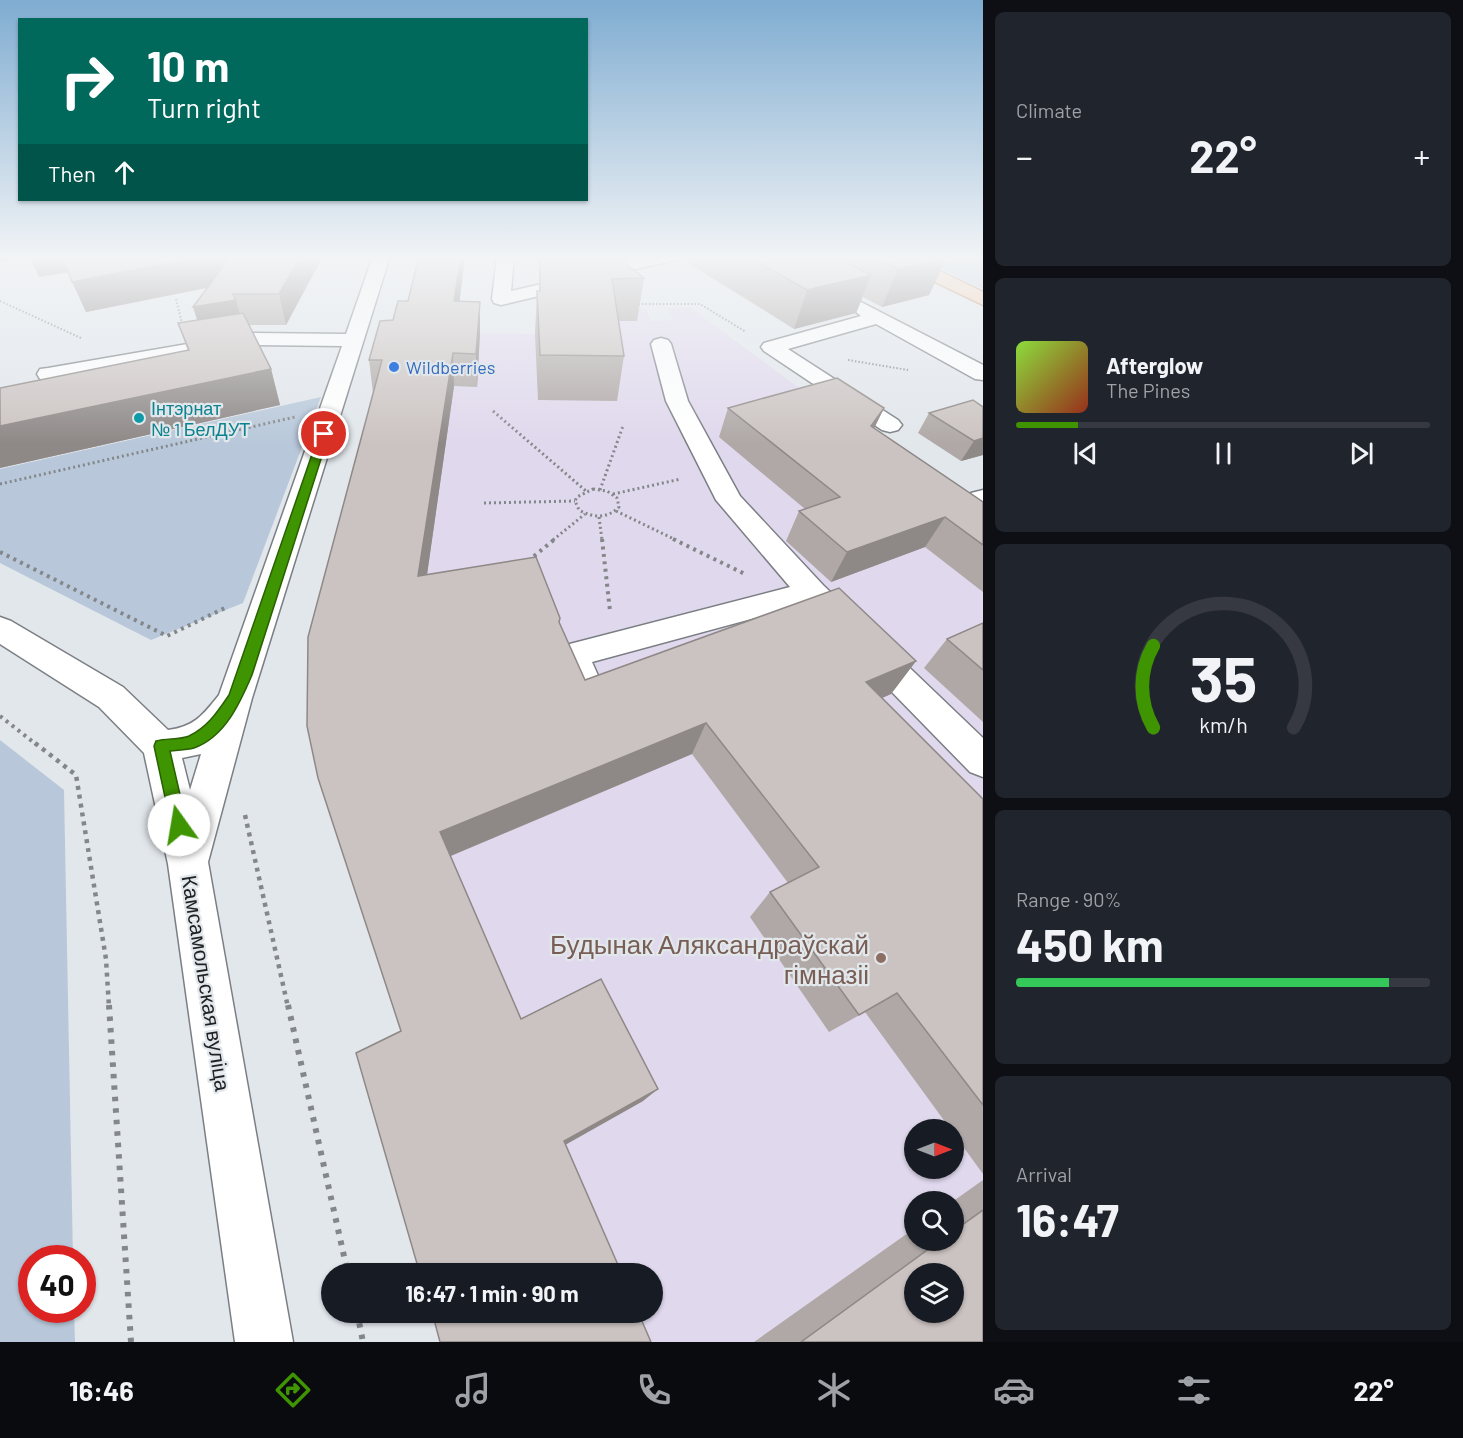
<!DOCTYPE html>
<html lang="en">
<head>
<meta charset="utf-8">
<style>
  :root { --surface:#171b24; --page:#20242c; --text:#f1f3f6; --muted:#9ea1a6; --line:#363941; --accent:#3f9401 }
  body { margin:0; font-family:Barlow,sans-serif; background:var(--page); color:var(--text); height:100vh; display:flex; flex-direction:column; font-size:22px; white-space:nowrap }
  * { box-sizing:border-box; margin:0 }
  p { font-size:20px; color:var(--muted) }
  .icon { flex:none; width:33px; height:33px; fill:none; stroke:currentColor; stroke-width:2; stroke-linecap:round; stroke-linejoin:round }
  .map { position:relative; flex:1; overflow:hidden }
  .details { display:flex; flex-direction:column; gap:12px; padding:12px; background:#0d0f14; width:480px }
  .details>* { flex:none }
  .top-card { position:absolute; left:18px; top:18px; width:570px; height:183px; border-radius:0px; box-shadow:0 2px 4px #0004; background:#00695c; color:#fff; overflow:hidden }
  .needle { width:39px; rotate:90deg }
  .controls { position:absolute; left:904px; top:1119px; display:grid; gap:12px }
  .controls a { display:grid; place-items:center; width:60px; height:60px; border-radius:50%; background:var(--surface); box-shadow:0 2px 4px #0004; font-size:30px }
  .speed { position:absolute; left:18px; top:1245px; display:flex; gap:12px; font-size:30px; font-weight:700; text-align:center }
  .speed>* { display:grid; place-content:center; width:78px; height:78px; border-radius:50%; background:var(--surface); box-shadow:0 2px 4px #0004; line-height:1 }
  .speed .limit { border:9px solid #d22; background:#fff; color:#111 }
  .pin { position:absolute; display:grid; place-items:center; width:51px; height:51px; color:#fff; margin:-26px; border:3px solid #fff; border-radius:50%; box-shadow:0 2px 6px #0007 }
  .me { position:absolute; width:66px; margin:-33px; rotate:347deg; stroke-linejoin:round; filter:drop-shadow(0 0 4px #0008) }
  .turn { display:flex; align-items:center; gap:21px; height:126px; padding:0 30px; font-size:27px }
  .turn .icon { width:78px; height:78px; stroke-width:2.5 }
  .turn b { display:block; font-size:42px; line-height:51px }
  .then { display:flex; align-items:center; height:57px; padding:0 30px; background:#0003; gap:12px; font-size:22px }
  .big { font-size:45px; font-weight:700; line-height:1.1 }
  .details .tile { flex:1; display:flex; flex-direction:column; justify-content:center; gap:9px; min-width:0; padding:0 21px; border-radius:9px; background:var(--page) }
  .details .dial { align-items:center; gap:0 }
  .dial svg { height:156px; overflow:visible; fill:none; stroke:var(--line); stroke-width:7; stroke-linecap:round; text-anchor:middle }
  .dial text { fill:var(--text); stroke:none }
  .song { display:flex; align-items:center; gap:18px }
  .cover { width:72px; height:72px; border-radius:9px; background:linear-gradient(135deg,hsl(90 70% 55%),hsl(10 70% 35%)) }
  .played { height:6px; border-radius:3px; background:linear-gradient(90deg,var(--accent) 15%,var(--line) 15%) }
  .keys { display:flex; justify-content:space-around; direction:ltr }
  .heat { display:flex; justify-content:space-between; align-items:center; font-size:33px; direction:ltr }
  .charge { height:9px; border-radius:4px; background:linear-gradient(90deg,#34c759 90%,var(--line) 0) }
  .trip { position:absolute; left:321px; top:1263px; width:342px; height:60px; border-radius:30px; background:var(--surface); box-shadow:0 2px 4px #0004; font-weight:700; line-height:60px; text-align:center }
  .dock { display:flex; height:96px; justify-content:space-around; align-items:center; background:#090b0e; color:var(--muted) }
  .dock .icon { width:42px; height:42px }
  .dock .active { color:var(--accent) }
  .dock b { font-size:27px; color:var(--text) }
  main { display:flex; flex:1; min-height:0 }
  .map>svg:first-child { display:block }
</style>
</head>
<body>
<main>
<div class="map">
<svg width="983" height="1342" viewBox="0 0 983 1342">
  <rect width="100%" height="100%" fill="#e2e7ec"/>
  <path fill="#e0d8ed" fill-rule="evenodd" d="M 605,306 L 646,309 L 651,321 L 672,320 L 667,308 L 691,308 L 983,524 L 983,1342 L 449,1342 L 440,1313 L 652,1312 L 652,1274 L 428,1273 L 401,332 L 537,334 ZM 915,1130 L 954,1130 L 954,1168 L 915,1168 ZM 915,1202 L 954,1202 L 954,1240 L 915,1240 ZM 915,1274 L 954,1274 L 954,1312 L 915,1312 Z"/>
  <g fill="#b8c8da">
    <path d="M 968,256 L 983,258 L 983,289 L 933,265 Z"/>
    <path d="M 321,397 L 243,603 L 151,640 L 0,563 L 0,469 Z"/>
    <path d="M 0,740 L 64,790 L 73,1258 L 32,1258 L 32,1310 L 74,1310 L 75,1342 L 0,1342 Z"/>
  </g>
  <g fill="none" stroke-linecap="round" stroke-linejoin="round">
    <defs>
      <g id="minor">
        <path d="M 373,256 L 390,256 L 252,698 L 208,862 L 293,1342 L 235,1342 L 168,864 L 144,753 L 99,707 L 0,644 L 0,617 L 11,621 L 123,687 L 168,730 C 194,727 203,715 219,695 L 342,346 L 251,345 L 48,380 L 40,379 L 37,374 L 40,369 L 48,368 L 251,333 L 346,334 ZM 201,754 L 190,790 L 182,758 Z"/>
        <path d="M 497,256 L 514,256 L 511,291 L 595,272 C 617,255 652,256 679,256 L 677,260 L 616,273 L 607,280 L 501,305 L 494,303 L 492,299 Z"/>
        <path d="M 859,301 L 983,365 L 983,380 L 975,379 L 876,324 L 788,349 L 898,420 L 902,425 L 898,430 L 890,432 L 882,430 L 764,351 L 761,347 L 764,343 L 861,316 L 850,307 L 852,303 Z"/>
        <path d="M 661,338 L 668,340 L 671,344 L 688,401 L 740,496 L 823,585 L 983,738 L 983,777 L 970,772 L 806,604 L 592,662 L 604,689 L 599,698 L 587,702 L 575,698 L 557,655 L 562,646 L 790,587 L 716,500 L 666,401 L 651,344 L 654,340 Z"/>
        <path d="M 983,490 L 983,509 L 974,507 L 967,499 L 971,493 Z"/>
      </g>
      <path id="major" d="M 887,256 L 909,256 L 983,292 L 983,305 L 889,260 Z"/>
    </defs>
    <use href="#minor" stroke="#7b7f84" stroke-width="3"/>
    <use href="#major" stroke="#ae754b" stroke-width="3"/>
    <g stroke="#84878a" stroke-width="2" stroke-dasharray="1.5 2" stroke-linecap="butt">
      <path d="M 176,299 L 182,323"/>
      <path d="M 0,301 L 81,338"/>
      <path d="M 635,304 L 700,304 L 746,332"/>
      <path d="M 848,360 L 908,370"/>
    </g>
    <g stroke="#84878a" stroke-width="3" stroke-dasharray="2 3" stroke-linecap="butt">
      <path d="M 493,411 L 586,491"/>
      <path d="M 0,484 L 295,417"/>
      <path d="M 593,489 L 607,491 L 617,498 L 619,507 C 607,519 593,518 579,510 L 575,501 L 577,497 Z"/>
      <path d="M 600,490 L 623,426"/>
      <path d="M 613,494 L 681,479"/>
      <path d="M 484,503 L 575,501"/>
      <path d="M 616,511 L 676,540"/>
      <path d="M 599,517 L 602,540"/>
      <path d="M 553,540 L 585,514"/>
    </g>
    <g stroke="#84878a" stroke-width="4" stroke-dasharray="3 4.5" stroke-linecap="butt">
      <path d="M 602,539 L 610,611"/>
      <path d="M 673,539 L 747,575"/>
      <path d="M 0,552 L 167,636 L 227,607"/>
      <path d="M 528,561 L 555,539"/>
      <path d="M 0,716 L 37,745"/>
    </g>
    <g stroke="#84878a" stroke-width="4.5" stroke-dasharray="4 5" stroke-linecap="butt">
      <path d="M 35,743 L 76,775 L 106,959 L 109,1007"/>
      <path d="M 245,815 L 288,1007"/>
    </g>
    <g stroke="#84878a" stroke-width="6" stroke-dasharray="4.5 7" stroke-linecap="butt">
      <path d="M 109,1005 L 131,1342"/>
      <path d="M 288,1005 L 348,1274"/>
      <path d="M 357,1312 L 363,1342"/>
    </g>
    <use href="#minor" fill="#fff" fill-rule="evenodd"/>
    <use href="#major" fill="#fcc7a0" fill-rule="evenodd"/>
  </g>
  <g fill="#afa8a6">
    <path d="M 0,256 L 323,256 L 286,325 L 249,325 L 271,369 L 280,405 L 0,468 L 0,388 L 188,351 L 178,323 L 197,320 L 208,288 L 86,312 L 68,272 L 39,277 L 30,257 Z"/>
    <path d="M 539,256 L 615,256 L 644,278 L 637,321 L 619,321 L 624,356 L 617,401 L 538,400 L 535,334 L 537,291 L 539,291 Z"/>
    <path d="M 681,256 L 944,256 L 929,295 L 882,307 L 863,297 L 856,313 L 794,329 L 680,258 Z"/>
    <path d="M 408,301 L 480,302 L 480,333 L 477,387 L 454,386 L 427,574 L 559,624 L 585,680 L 916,661 L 891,694 L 882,698 L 983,799 L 983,1174 L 954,1134 L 954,1130 L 951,1130 L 865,1012 L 829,1032 L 750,917 L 770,892 L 788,883 L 692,754 L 451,856 L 521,1019 L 643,1101 L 566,1144 L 401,1031 L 373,393 L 369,360 L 393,320 Z"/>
    <path d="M 983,407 L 983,455 L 961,461 L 918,433 L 929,413 Z"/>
    <path d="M 728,408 L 884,408 L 874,428 L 983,502 L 983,592 L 925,547 L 831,582 L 786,541 L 799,511 L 805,509 L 719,437 Z"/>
    <path d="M 983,623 L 983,722 L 924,668 L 947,639 Z"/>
    <path d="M 983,1180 L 983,1342 L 754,1342 L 915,1228 L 915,1240 L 954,1240 L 954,1202 L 952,1202 Z"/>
  </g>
  <g fill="#8e8887">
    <path d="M 0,256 L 63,256 L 70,272 L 39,277 L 30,257 L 0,262 Z"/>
    <path d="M 205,256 L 237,256 L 243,280 L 86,312 L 72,282 Z"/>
    <path d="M 301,256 L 323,256 L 286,325 L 279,294 Z"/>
    <path d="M 461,256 L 465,256 L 456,333 L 454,301 Z"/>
    <path d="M 947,258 L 929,295 L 882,307 L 898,269 Z"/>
    <path d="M 871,275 L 856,313 L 794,329 L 807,290 Z"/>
    <path d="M 236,300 L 245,332 L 203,339 L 193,307 Z"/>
    <path d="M 480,302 L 480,333 L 477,387 L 476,354 Z"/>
    <path d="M 453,353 L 454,386 L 422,610 L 418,576 Z"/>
    <path d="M 271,369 L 280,405 L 0,468 L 0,426 Z"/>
    <path d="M 884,408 L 870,437 L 871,426 Z"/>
    <path d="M 983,438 L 983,455 L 961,461 L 974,441 Z"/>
    <path d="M 945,517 L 925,547 L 831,582 L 847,552 Z"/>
    <path d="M 916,661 L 891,694 L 843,715 L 866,682 Z"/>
    <path d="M 706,723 L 692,754 L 443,859 L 440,832 Z"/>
    <path d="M 658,1089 L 643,1101 L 558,1149 L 564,1141 Z"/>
  </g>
  <g fill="#cbc3c1" stroke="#8e8887" stroke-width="1.5" fill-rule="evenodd">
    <path d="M 62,256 L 205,256 L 72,282 Z"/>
    <path d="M 231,256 L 301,256 L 279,294 L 233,294 L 236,300 L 193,307 Z"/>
    <path d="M 419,256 L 461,256 L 454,301 L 480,302 L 476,354 L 453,353 L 418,576 L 536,557 L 560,618 L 559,622 L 585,680 L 839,588 L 916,661 L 866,682 L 983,799 L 983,1105 L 897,993 L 859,1015 L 770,892 L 819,867 L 706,723 L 440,832 L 521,1019 L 601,979 L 658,1089 L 564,1141 L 622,1274 L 420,1274 L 356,1053 L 401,1031 L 318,778 L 307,726 L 308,637 L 382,360 L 369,360 L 380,321 L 393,320 L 398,301 L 408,301 Z"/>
    <path d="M 543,256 L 615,256 L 644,278 L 612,279 L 624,356 L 540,355 L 537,291 L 540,291 L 540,257 Z"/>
    <path d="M 747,256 L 835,256 L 871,275 L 807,290 Z"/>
    <path d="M 872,256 L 944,256 L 947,258 L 898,269 Z"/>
    <path d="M 243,313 L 271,369 L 0,426 L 0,388 L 189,350 L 178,323 Z"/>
    <path d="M 837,378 L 884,408 L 871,426 L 983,502 L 983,545 L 945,517 L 847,552 L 799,511 L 840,497 L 728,408 Z"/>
    <path d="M 973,400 L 983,407 L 983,438 L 974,441 L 929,413 Z"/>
    <path d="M 983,623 L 983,670 L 947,639 Z"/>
    <path d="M 983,1210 L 983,1342 L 801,1342 L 941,1240 L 954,1240 L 954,1231 ZM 915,1274 L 954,1274 L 954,1312 L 915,1312 Z"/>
    <path d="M 432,1312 L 638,1312 L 651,1342 L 440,1342 Z"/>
  </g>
  <linearGradient id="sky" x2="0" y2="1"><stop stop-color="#7facd1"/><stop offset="0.58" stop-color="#f2f4f6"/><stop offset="1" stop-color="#f2f4f6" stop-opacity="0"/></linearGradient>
  <rect width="983" height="444" fill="url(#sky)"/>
  <path fill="#3f9401" stroke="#296001" stroke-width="1.5" d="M 324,431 L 329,434 L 252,675 C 240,703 225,737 194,748 C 186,750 178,750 170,751 L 187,825 L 185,830 L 179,832 L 173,830 L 171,825 L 154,746 L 156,741 C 167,738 179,740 189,736 C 208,727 218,711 229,695 L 319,434 Z"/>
  <circle fill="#3f7fe0" stroke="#e2e7ec" stroke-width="2" cx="394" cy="367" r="6"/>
  <circle fill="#0f9aa8" stroke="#e2e7ec" stroke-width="2" cx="139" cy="418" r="6"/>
  <circle fill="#8d6e63" stroke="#e2e7ec" stroke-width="2" cx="881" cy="958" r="6"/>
  <g text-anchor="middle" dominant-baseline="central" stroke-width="4.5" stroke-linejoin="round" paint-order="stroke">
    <g font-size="18" fill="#366cbe" stroke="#e2e7ec" text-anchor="start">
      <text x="406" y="367">Wildberries</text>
    </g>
    <g font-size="18" fill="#0d838f" stroke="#e2e7ec" text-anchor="start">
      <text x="151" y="408">Інтэрнат<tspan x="151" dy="21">№ 1 БелДУТ</tspan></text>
    </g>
    <g font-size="21" fill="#202123" stroke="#e2e7ec">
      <text transform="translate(207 983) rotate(81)">Камсамольская вуліца</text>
    </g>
    <g font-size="26" fill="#785e54" stroke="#e2e7ec" text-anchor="end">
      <text x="869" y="943">Будынак Аляксандраўскай<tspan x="869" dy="30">гімназіі</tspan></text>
    </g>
  </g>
</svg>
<div class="controls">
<a><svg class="needle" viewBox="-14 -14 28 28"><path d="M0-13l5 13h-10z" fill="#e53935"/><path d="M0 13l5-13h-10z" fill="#9ea1a6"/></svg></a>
<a><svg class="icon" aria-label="search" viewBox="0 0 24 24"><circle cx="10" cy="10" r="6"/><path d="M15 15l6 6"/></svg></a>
<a><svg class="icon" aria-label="layers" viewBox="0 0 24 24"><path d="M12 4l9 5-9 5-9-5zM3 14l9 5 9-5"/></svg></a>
</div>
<div class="speed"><div class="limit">40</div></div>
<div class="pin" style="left:324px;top:434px;background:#d93025"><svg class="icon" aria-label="arrive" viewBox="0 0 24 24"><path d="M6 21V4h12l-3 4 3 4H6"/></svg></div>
<svg class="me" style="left:179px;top:825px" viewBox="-20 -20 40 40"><circle r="19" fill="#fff"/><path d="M0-13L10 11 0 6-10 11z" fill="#3f9401"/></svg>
<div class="trip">16:47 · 1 min · 90 m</div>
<div class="top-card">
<div class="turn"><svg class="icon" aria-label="right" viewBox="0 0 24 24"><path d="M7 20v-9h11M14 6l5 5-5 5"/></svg><div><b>10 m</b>Turn right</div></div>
<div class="then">Then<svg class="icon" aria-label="ahead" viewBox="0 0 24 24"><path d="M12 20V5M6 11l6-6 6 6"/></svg></div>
</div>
</div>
<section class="details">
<div class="tile"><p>Climate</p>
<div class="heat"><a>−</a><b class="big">22°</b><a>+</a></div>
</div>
<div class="tile">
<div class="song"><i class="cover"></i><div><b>Afterglow</b><p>The Pines</p></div></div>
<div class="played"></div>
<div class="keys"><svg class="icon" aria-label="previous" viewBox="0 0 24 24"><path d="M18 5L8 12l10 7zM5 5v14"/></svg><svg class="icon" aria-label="pause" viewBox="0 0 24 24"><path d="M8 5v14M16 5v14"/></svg><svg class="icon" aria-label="next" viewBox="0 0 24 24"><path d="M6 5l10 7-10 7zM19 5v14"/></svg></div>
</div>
<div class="tile dial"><svg viewBox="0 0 100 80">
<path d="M14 69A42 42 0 1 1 86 69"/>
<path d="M14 69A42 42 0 0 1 14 27" stroke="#3f9401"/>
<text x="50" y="56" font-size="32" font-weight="700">35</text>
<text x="50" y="72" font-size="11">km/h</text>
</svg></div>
<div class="tile"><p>Range · 90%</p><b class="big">450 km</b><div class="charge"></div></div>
<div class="tile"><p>Arrival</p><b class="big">16:47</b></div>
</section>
</main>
<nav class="dock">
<b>16:46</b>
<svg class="icon active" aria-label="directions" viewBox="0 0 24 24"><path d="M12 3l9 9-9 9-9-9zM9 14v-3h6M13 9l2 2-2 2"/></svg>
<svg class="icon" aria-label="music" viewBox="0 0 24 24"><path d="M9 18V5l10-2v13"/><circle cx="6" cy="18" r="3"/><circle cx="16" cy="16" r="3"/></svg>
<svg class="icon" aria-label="phone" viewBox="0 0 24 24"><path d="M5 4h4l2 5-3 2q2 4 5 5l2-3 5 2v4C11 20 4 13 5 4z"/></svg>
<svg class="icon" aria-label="climate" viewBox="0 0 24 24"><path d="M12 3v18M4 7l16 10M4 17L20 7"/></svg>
<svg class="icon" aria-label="car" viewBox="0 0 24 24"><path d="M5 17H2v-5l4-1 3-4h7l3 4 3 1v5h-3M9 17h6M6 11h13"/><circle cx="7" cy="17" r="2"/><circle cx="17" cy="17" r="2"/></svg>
<svg class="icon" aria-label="filters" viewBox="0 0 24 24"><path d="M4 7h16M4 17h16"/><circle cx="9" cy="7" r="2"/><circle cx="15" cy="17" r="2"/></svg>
<b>22°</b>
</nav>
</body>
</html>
